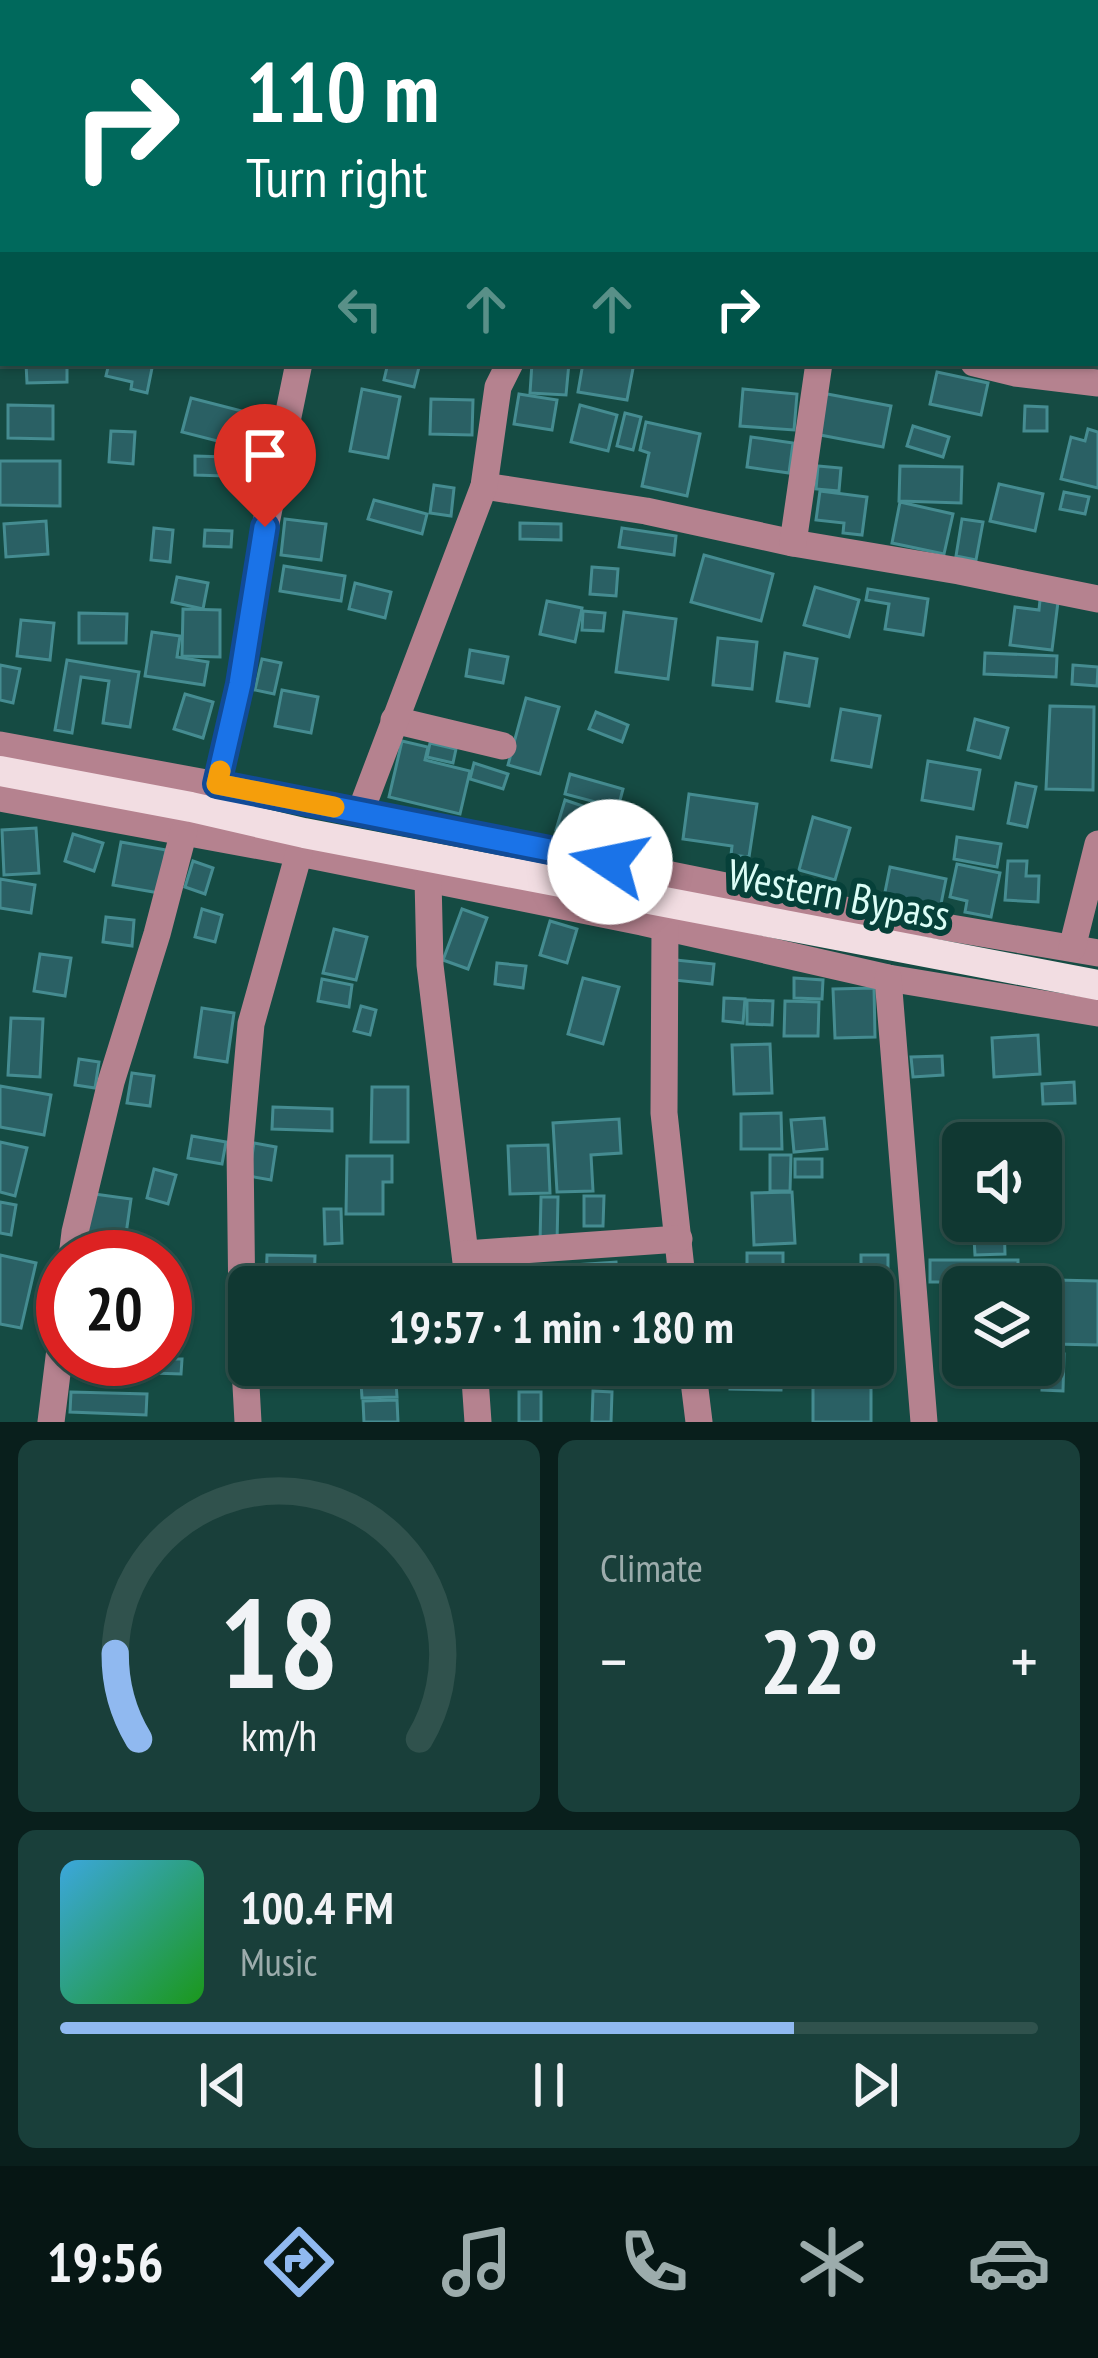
<!DOCTYPE html>
<html lang="en">
<head>
<meta charset="utf-8">
<style>
  :root { --surface:#103832; --page:#193f3a; --text:#f1f3f6; --muted:#9cacac; --line:#30524d; --accent:#90b9f0 }
  body { margin:0; font-family:"PT Sans Narrow",sans-serif; background:var(--page); color:var(--text); height:100vh; display:flex; flex-direction:column; font-size:45px; white-space:nowrap }
  * { box-sizing:border-box; margin:0 }
  p { font-size:39px; color:var(--muted) }
  .icon { flex:none; width:66px; height:66px; fill:none; stroke:currentColor; stroke-width:2; stroke-linecap:round; stroke-linejoin:round }
  .map { position:relative; height:1422px; overflow:hidden }
  .sheet { display:flex; flex-direction:column; gap:18px; padding:18px; background:#091f1c; flex:1 }
  .sheet>* { flex:none }
  .guide { position:absolute; left:0px; top:0px; width:1098px; height:366px; box-shadow:0 3px 9px #0004,0 0 0 3px var(--line); background:#00695c; color:#fff; overflow:hidden }
  .tools { position:absolute; left:942px; top:1122px; display:grid; gap:24px }
  .tools a { display:grid; place-items:center; width:120px; height:120px; border-radius:18px; background:var(--surface); box-shadow:0 3px 9px #0004,0 0 0 3px var(--line); font-size:60px }
  .speed { position:absolute; left:36px; top:1230px; display:flex; gap:24px; font-size:60px; font-weight:700; text-align:center }
  .speed>* { display:grid; place-content:center; width:156px; height:156px; border-radius:50%; background:var(--surface); box-shadow:0 3px 9px #0004,0 0 0 3px var(--line); line-height:1 }
  .speed .limit { border:18px solid #d22; background:#fff; color:#111 }
  .pin { position:absolute; display:grid; place-items:center; width:102px; height:102px; color:#fff; margin:-123px -51px; border-radius:50% 50% 50% 0; rotate:-45deg; box-shadow:0 0 12px #0007 }
  .pin .icon { rotate:45deg }
  .me { position:absolute; width:132px; margin:-66px; rotate:281deg; stroke-linejoin:round; filter:drop-shadow(0 0 9px #0008) }
  .turn { display:flex; align-items:center; gap:42px; height:252px; padding:0 48px; font-size:54px }
  .turn .icon { width:156px; height:156px; stroke-width:2.5 }
  .turn b { display:block; font-size:84px; line-height:102px }
  .lanes { display:flex; align-items:center; height:114px; padding:0 48px; background:#0003; justify-content:center; gap:60px; direction:ltr }
  .lanes .off { opacity:.35 }
  .big { font-size:90px; font-weight:700; line-height:1.1 }
  .sheet .widget { flex:1; display:flex; flex-direction:column; justify-content:center; gap:18px; min-width:0; padding:0 42px; border-radius:18px; background:var(--page) }
  .sheet .dial { align-items:center; gap:0 }
  .dial svg { height:312px; overflow:visible; fill:none; stroke:var(--line); stroke-width:7; stroke-linecap:round; text-anchor:middle }
  .dial text { fill:var(--text); stroke:none }
  .song { display:flex; align-items:center; gap:36px }
  .cover { width:144px; height:144px; border-radius:18px; background:linear-gradient(135deg,hsl(200 70% 55%),hsl(120 70% 35%)) }
  .played { height:12px; border-radius:6px; background:linear-gradient(90deg,var(--accent) 75%,var(--line) 75%) }
  .keys { display:flex; justify-content:space-around; direction:ltr }
  .heat { display:flex; justify-content:space-between; align-items:center; font-size:66px; direction:ltr }
  .sheet .tiles { flex:1; display:grid; gap:18px; grid-template-columns:1fr 1fr }
  .widget:last-child { grid-column:span 2 }
  .trip { position:absolute; left:228px; top:1266px; width:666px; height:120px; border-radius:18px; background:var(--surface); box-shadow:0 3px 9px #0004,0 0 0 3px var(--line); font-weight:700; line-height:120px; text-align:center }
  .tabs { display:flex; height:192px; justify-content:space-around; align-items:center; background:#061614; color:var(--muted) }
  .tabs .icon { width:84px; height:84px }
  .tabs .active { color:var(--accent) }
  .tabs b { font-size:54px; color:var(--text) }
  .map>svg:first-child { display:block }
</style>
</head>
<body>
<div class="map">
<svg width="1098" height="1422" viewBox="0 0 1098 1422">
  <rect width="100%" height="100%" fill="#154b43"/>
  <g fill="#2a6064" stroke="#458c91" stroke-width="3">
    <path d="M 26,363 L 67,363 L 67,382 L 27,383 Z"/>
    <path d="M 109,363 L 153,363 L 147,393 L 131,389 L 132,382 L 106,376 Z"/>
    <path d="M 388,363 L 420,363 L 414,387 L 384,380 Z"/>
    <path d="M 532,363 L 569,363 L 566,395 L 530,393 Z"/>
    <path d="M 583,363 L 634,363 L 627,400 L 578,392 Z"/>
    <path d="M 937,372 L 988,383 L 981,415 L 930,404 Z"/>
    <path d="M 362,389 L 400,397 L 388,458 L 350,451 Z"/>
    <path d="M 743,389 L 797,394 L 794,430 L 740,426 Z"/>
    <path d="M 822,393 L 891,406 L 883,447 L 815,434 Z"/>
    <path d="M 519,394 L 557,400 L 552,430 L 514,424 Z"/>
    <path d="M 191,398 L 242,411 L 233,445 L 182,432 Z"/>
    <path d="M 431,399 L 473,400 L 472,435 L 430,434 Z"/>
    <path d="M 8,405 L 53,406 L 53,439 L 8,438 Z"/>
    <path d="M 580,405 L 617,415 L 608,451 L 571,442 Z"/>
    <path d="M 1025,406 L 1047,407 L 1047,431 L 1024,431 Z"/>
    <path d="M 625,413 L 641,417 L 633,450 L 617,446 Z"/>
    <path d="M 646,422 L 700,434 L 687,496 L 642,486 L 649,453 L 640,450 Z"/>
    <path d="M 913,426 L 949,437 L 943,457 L 907,446 Z"/>
    <path d="M 1088,429 L 1098,432 L 1098,488 L 1061,479 L 1071,437 L 1085,441 Z"/>
    <path d="M 111,431 L 135,432 L 133,464 L 109,462 Z"/>
    <path d="M 751,437 L 793,443 L 789,473 L 747,467 Z"/>
    <path d="M 195,456 L 226,457 L 225,476 L 195,475 Z"/>
    <path d="M 0,461 L 60,461 L 60,506 L 0,505 Z"/>
    <path d="M 818,466 L 841,468 L 839,491 L 816,489 Z"/>
    <path d="M 900,466 L 962,467 L 961,503 L 899,501 Z"/>
    <path d="M 999,484 L 1043,494 L 1035,531 L 990,521 Z"/>
    <path d="M 434,485 L 454,488 L 451,516 L 430,513 Z"/>
    <path d="M 820,491 L 867,497 L 862,535 L 843,533 L 844,523 L 816,520 Z"/>
    <path d="M 1064,492 L 1089,497 L 1085,514 L 1060,509 Z"/>
    <path d="M 374,500 L 427,514 L 422,534 L 368,519 Z"/>
    <path d="M 900,502 L 953,514 L 944,554 L 892,543 Z"/>
    <path d="M 285,519 L 326,524 L 321,560 L 281,555 Z"/>
    <path d="M 962,519 L 983,522 L 976,560 L 956,556 Z"/>
    <path d="M 46,521 L 48,554 L 6,557 L 4,524 Z"/>
    <path d="M 520,523 L 561,524 L 561,540 L 520,539 Z"/>
    <path d="M 154,528 L 173,530 L 170,562 L 151,560 Z"/>
    <path d="M 622,528 L 676,536 L 674,555 L 619,547 Z"/>
    <path d="M 205,530 L 232,531 L 231,547 L 204,546 Z"/>
    <path d="M 704,555 L 773,574 L 761,621 L 691,602 Z"/>
    <path d="M 284,566 L 345,576 L 341,601 L 280,591 Z"/>
    <path d="M 592,567 L 618,569 L 616,596 L 590,594 Z"/>
    <path d="M 177,577 L 208,583 L 203,609 L 172,602 Z"/>
    <path d="M 355,583 L 391,592 L 385,618 L 349,609 Z"/>
    <path d="M 815,587 L 859,600 L 849,637 L 804,625 Z"/>
    <path d="M 868,589 L 928,599 L 923,635 L 885,629 L 889,604 L 866,600 Z"/>
    <path d="M 1040,600 L 1058,602 L 1052,650 L 1010,645 L 1015,607 L 1039,610 Z"/>
    <path d="M 547,601 L 582,608 L 575,642 L 540,634 Z"/>
    <path d="M 183,609 L 220,610 L 220,657 L 182,656 Z"/>
    <path d="M 583,611 L 605,613 L 603,631 L 582,630 Z"/>
    <path d="M 624,612 L 676,619 L 668,679 L 616,672 Z"/>
    <path d="M 79,613 L 127,614 L 126,643 L 79,643 Z"/>
    <path d="M 21,620 L 54,623 L 50,660 L 17,656 Z"/>
    <path d="M 152,632 L 180,636 L 177,657 L 208,662 L 204,685 L 145,676 Z"/>
    <path d="M 718,638 L 757,642 L 752,689 L 713,685 Z"/>
    <path d="M 470,650 L 508,657 L 503,683 L 466,676 Z"/>
    <path d="M 785,653 L 817,659 L 809,706 L 777,701 Z"/>
    <path d="M 985,653 L 1057,656 L 1056,677 L 984,674 Z"/>
    <path d="M 262,659 L 281,663 L 274,694 L 255,690 Z"/>
    <path d="M 67,660 L 139,672 L 130,727 L 103,723 L 109,681 L 81,677 L 72,733 L 55,730 Z"/>
    <path d="M 0,665 L 20,669 L 13,703 L 0,700 Z"/>
    <path d="M 1073,665 L 1098,667 L 1097,686 L 1072,684 Z"/>
    <path d="M 282,690 L 318,697 L 311,733 L 275,726 Z"/>
    <path d="M 185,694 L 213,702 L 203,738 L 174,729 Z"/>
    <path d="M 526,698 L 559,707 L 540,774 L 508,765 Z"/>
    <path d="M 1050,706 L 1094,707 L 1093,790 L 1046,789 Z"/>
    <path d="M 841,709 L 880,716 L 871,767 L 832,760 Z"/>
    <path d="M 596,712 L 628,725 L 622,742 L 589,729 Z"/>
    <path d="M 975,719 L 1008,728 L 1000,758 L 968,750 Z"/>
    <path d="M 402,741 L 428,747 L 425,760 L 470,771 L 460,814 L 389,797 Z"/>
    <path d="M 430,743 L 456,749 L 453,763 L 427,757 Z"/>
    <path d="M 928,761 L 980,770 L 973,809 L 922,800 Z"/>
    <path d="M 474,763 L 508,774 L 503,789 L 470,779 Z"/>
    <path d="M 570,774 L 623,789 L 618,808 L 565,794 Z"/>
    <path d="M 1016,783 L 1036,787 L 1027,827 L 1008,823 Z"/>
    <path d="M 689,794 L 757,804 L 749,857 L 731,855 L 732,846 L 683,839 Z"/>
    <path d="M 565,800 L 603,813 L 594,842 L 556,830 Z"/>
    <path d="M 813,817 L 850,828 L 835,880 L 799,870 Z"/>
    <path d="M 36,828 L 39,873 L 4,875 L 2,830 Z"/>
    <path d="M 73,834 L 103,843 L 94,871 L 65,861 Z"/>
    <path d="M 957,837 L 1001,844 L 997,867 L 954,859 Z"/>
    <path d="M 121,842 L 166,850 L 159,893 L 113,885 Z"/>
    <path d="M 193,861 L 213,868 L 205,894 L 185,887 Z"/>
    <path d="M 1008,861 L 1027,861 L 1026,876 L 1039,876 L 1038,902 L 1005,900 Z"/>
    <path d="M 957,864 L 1000,873 L 991,917 L 965,912 L 967,901 L 950,897 Z"/>
    <path d="M 890,867 L 946,879 L 940,909 L 884,897 Z"/>
    <path d="M 0,879 L 35,885 L 31,913 L 0,908 Z"/>
    <path d="M 202,909 L 222,915 L 215,942 L 195,937 Z"/>
    <path d="M 462,909 L 487,918 L 468,969 L 443,960 Z"/>
    <path d="M 106,917 L 134,920 L 132,946 L 103,942 Z"/>
    <path d="M 550,921 L 577,929 L 567,963 L 540,955 Z"/>
    <path d="M 334,929 L 367,937 L 356,980 L 323,973 Z"/>
    <path d="M 40,954 L 71,958 L 65,996 L 34,991 Z"/>
    <path d="M 676,960 L 714,964 L 712,984 L 674,980 Z"/>
    <path d="M 497,963 L 526,966 L 523,988 L 495,984 Z"/>
    <path d="M 583,978 L 619,987 L 603,1044 L 568,1034 Z"/>
    <path d="M 794,978 L 823,980 L 822,999 L 794,998 Z"/>
    <path d="M 322,979 L 352,985 L 349,1007 L 318,1001 Z"/>
    <path d="M 874,988 L 875,1037 L 835,1038 L 833,989 Z"/>
    <path d="M 724,998 L 745,999 L 743,1023 L 723,1021 Z"/>
    <path d="M 747,1000 L 773,1001 L 772,1025 L 747,1024 Z"/>
    <path d="M 785,1001 L 819,1002 L 818,1036 L 784,1036 Z"/>
    <path d="M 361,1006 L 376,1010 L 370,1035 L 354,1031 Z"/>
    <path d="M 202,1008 L 234,1013 L 227,1062 L 195,1057 Z"/>
    <path d="M 11,1018 L 43,1019 L 40,1077 L 8,1075 Z"/>
    <path d="M 1038,1035 L 1040,1074 L 994,1077 L 992,1038 Z"/>
    <path d="M 770,1044 L 772,1093 L 734,1094 L 732,1045 Z"/>
    <path d="M 942,1056 L 943,1075 L 913,1077 L 911,1057 Z"/>
    <path d="M 79,1059 L 99,1062 L 95,1088 L 75,1085 Z"/>
    <path d="M 132,1073 L 154,1076 L 150,1106 L 127,1103 Z"/>
    <path d="M 1074,1082 L 1075,1103 L 1043,1104 L 1042,1084 Z"/>
    <path d="M 0,1086 L 51,1095 L 44,1135 L 0,1127 Z"/>
    <path d="M 372,1087 L 408,1087 L 408,1142 L 371,1142 Z"/>
    <path d="M 273,1107 L 332,1109 L 332,1131 L 272,1129 Z"/>
    <path d="M 781,1113 L 782,1149 L 741,1149 L 741,1114 Z"/>
    <path d="M 824,1118 L 827,1149 L 794,1152 L 791,1120 Z"/>
    <path d="M 619,1119 L 621,1153 L 591,1155 L 593,1191 L 557,1192 L 553,1123 Z"/>
    <path d="M 192,1136 L 226,1142 L 222,1164 L 188,1158 Z"/>
    <path d="M 0,1142 L 27,1148 L 15,1196 L 0,1192 Z"/>
    <path d="M 254,1143 L 276,1147 L 271,1180 L 249,1176 Z"/>
    <path d="M 548,1145 L 550,1193 L 510,1194 L 508,1146 Z"/>
    <path d="M 770,1155 L 791,1155 L 790,1191 L 770,1191 Z"/>
    <path d="M 347,1156 L 392,1156 L 392,1182 L 383,1182 L 383,1214 L 346,1214 Z"/>
    <rect x="795" y="1159" width="27" height="18"/>
    <path d="M 154,1169 L 176,1175 L 168,1204 L 147,1198 Z"/>
    <path d="M 1041,1174 L 1055,1174 L 1057,1236 L 1016,1238 L 1015,1221 L 1041,1221 Z"/>
    <path d="M 792,1192 L 795,1243 L 754,1245 L 752,1193 Z"/>
    <path d="M 87,1193 L 131,1199 L 125,1241 L 81,1235 Z"/>
    <path d="M 584,1196 L 604,1196 L 603,1226 L 584,1226 Z"/>
    <path d="M 541,1197 L 558,1197 L 557,1243 L 540,1243 Z"/>
    <path d="M 0,1202 L 16,1205 L 11,1235 L 0,1233 Z"/>
    <path d="M 324,1209 L 341,1209 L 342,1243 L 325,1244 Z"/>
    <path d="M 973,1221 L 1004,1221 L 1005,1254 L 975,1255 Z"/>
    <rect x="747" y="1253" width="36" height="34"/>
    <path d="M 0,1255 L 36,1263 L 21,1328 L 0,1324 Z"/>
    <path d="M 267,1255 L 315,1256 L 314,1286 L 266,1285 Z"/>
    <path d="M 861,1255 L 888,1255 L 888,1291 L 873,1291 L 873,1287 L 861,1287 Z"/>
    <rect x="930" y="1260" width="88" height="22"/>
    <path d="M 616,1262 L 617,1287 L 575,1287 L 574,1265 Z"/>
    <path d="M 822,1268 L 823,1287 L 803,1287 L 802,1269 Z"/>
    <path d="M 1056,1280 L 1098,1281 L 1098,1345 L 1055,1344 Z"/>
    <path d="M 1043,1353 L 1064,1354 L 1063,1391 L 1042,1390 Z"/>
    <path d="M 152,1359 L 182,1359 L 181,1374 L 152,1373 Z"/>
    <path d="M 524,1365 L 580,1365 L 581,1381 L 525,1385 Z"/>
    <path d="M 731,1365 L 782,1365 L 781,1390 L 730,1389 Z"/>
    <path d="M 1001,1365 L 1035,1365 L 1034,1378 L 1001,1378 Z"/>
    <path d="M 396,1381 L 397,1397 L 362,1398 L 361,1382 Z"/>
    <rect x="813" y="1384" width="58" height="38"/>
    <path d="M 593,1391 L 612,1392 L 611,1422 L 592,1422 Z"/>
    <path d="M 71,1392 L 147,1394 L 146,1415 L 70,1412 Z"/>
    <rect x="519" y="1392" width="22" height="30"/>
    <path d="M 397,1400 L 398,1422 L 364,1422 L 363,1401 Z"/>
  </g>
  <g fill="none" stroke-linecap="round" stroke-linejoin="round">
    <g stroke="#b5828f" stroke-width="27">
      <path d="M 1086,0 L 1098,4"/>
      <path d="M 4,3 L 4,0"/>
      <path d="M 207,3 L 207,0"/>
      <path d="M 331,3 L 331,0"/>
      <path d="M 565,3 L 565,0"/>
      <path d="M 0,148 L 3,123"/>
      <path d="M 1095,156 L 1098,156"/>
      <path d="M 0,323 L 3,324"/>
      <path d="M 974,363 L 1015,373 L 1098,383"/>
      <path d="M 484,486 L 646,511 L 793,543 L 959,571 L 1098,599"/>
      <path d="M 793,543 L 819,363"/>
      <path d="M 394,720 L 503,746"/>
      <path d="M 0,745 L 315,803 L 845,910 L 1098,953"/>
      <path d="M 217,784 L 240,684 L 265,528 L 299,363"/>
      <path d="M 0,798 L 304,854 L 642,922 L 888,978 L 1098,1013"/>
      <path d="M 360,813 L 484,486 L 498,387 L 510,363"/>
      <path d="M 428,879 L 430,965 L 469,1287"/>
      <path d="M 665,927 L 664,1113 L 683,1287"/>
      <path d="M 1072,948 L 1098,844"/>
      <path d="M 888,978 L 924,1422"/>
      <path d="M 466,1254 L 679,1239"/>
      <path d="M 72,1257 L 75,1232 L 111,1082 L 157,934 L 184,831"/>
      <path d="M 474,1365 L 478,1422"/>
      <path d="M 692,1365 L 699,1422"/>
      <path d="M 51,1422 L 63,1325"/>
      <path d="M 248,1422 L 242,1313 L 240,1148 L 251,1024 L 299,853"/>
    </g>
    <path stroke="#f2dde2" stroke-width="30" d="M 0,771 L 191,807 L 304,833 L 1098,985"/>
  </g>
  <g fill="none" stroke-linecap="round" stroke-linejoin="round">
    <defs>
      <path id="route" d="M 265,527 L 240,684 L 217,784 L 610,862"/>
    </defs>
    <use href="#route" stroke="#114b97" stroke-width="30"/>
    <use href="#route" stroke="#1a73e8" stroke-width="21"/>
    <path stroke="#f59e0b" stroke-width="21" d="M 220,771 L 217,784 L 334,807"/>
  </g>
  <g text-anchor="middle" dominant-baseline="central" stroke-width="12" stroke-linejoin="round" paint-order="stroke">
    <g font-size="42" fill="#dbfdf6" stroke="#064039">
      <text transform="translate(839 894) rotate(11)">Western Bypass</text>
    </g>
  </g>
</svg>
<div class="tools">
<a><svg class="icon" aria-label="sound" viewBox="0 0 24 24"><path d="M4 9h4l5-4v14l-5-4H4zM17 9q2 3 0 6"/></svg></a>
<a><svg class="icon" aria-label="layers" viewBox="0 0 24 24"><path d="M12 4l9 5-9 5-9-5zM3 14l9 5 9-5"/></svg></a>
</div>
<div class="speed"><div class="limit">20</div></div>
<div class="pin" style="left:265px;top:527px;background:#d93025"><svg class="icon" aria-label="arrive" viewBox="0 0 24 24"><path d="M6 21V4h12l-3 4 3 4H6"/></svg></div>
<svg class="me" style="left:610px;top:862px" viewBox="-20 -20 40 40"><circle r="19" fill="#fff"/><path d="M0-13L10 11 0 6-10 11z" fill="#1a73e8"/></svg>
<div class="trip">19:57 · 1 min · 180 m</div>
<div class="guide">
<div class="turn"><svg class="icon" aria-label="right" viewBox="0 0 24 24"><path d="M7 20v-9h11M14 6l5 5-5 5"/></svg><div><b>110 m</b>Turn right</div></div>
<div class="lanes"><svg class="icon off" aria-label="left" viewBox="0 0 24 24"><path d="M17 20v-9H6M10 6l-5 5 5 5"/></svg><svg class="icon off" aria-label="ahead" viewBox="0 0 24 24"><path d="M12 20V5M6 11l6-6 6 6"/></svg><svg class="icon off" aria-label="ahead" viewBox="0 0 24 24"><path d="M12 20V5M6 11l6-6 6 6"/></svg><svg class="icon" aria-label="right" viewBox="0 0 24 24"><path d="M7 20v-9h11M14 6l5 5-5 5"/></svg></div>
</div>
</div>
<section class="sheet">
<div class="tiles">
<div class="widget dial"><svg viewBox="0 0 100 80">
<path d="M14 69A42 42 0 1 1 86 69"/>
<path d="M14 69A42 42 0 0 1 8 47" stroke="#90b9f0"/>
<text x="50" y="56" font-size="32" font-weight="700">18</text>
<text x="50" y="72" font-size="11">km/h</text>
</svg></div>
<div class="widget"><p>Climate</p>
<div class="heat"><a>−</a><b class="big">22°</b><a>+</a></div>
</div>
<div class="widget">
<div class="song"><i class="cover"></i><div><b>100.4 FM</b><p>Music</p></div></div>
<div class="played"></div>
<div class="keys"><svg class="icon" aria-label="previous" viewBox="0 0 24 24"><path d="M18 5L8 12l10 7zM5 5v14"/></svg><svg class="icon" aria-label="pause" viewBox="0 0 24 24"><path d="M8 5v14M16 5v14"/></svg><svg class="icon" aria-label="next" viewBox="0 0 24 24"><path d="M6 5l10 7-10 7zM19 5v14"/></svg></div>
</div>
</div>
</section>
<nav class="tabs">
<b>19:56</b>
<svg class="icon active" aria-label="directions" viewBox="0 0 24 24"><path d="M12 3l9 9-9 9-9-9zM9 14v-3h6M13 9l2 2-2 2"/></svg>
<svg class="icon" aria-label="music" viewBox="0 0 24 24"><path d="M9 18V5l10-2v13"/><circle cx="6" cy="18" r="3"/><circle cx="16" cy="16" r="3"/></svg>
<svg class="icon" aria-label="phone" viewBox="0 0 24 24"><path d="M5 4h4l2 5-3 2q2 4 5 5l2-3 5 2v4C11 20 4 13 5 4z"/></svg>
<svg class="icon" aria-label="climate" viewBox="0 0 24 24"><path d="M12 3v18M4 7l16 10M4 17L20 7"/></svg>
<svg class="icon" aria-label="car" viewBox="0 0 24 24"><path d="M5 17H2v-5l4-1 3-4h7l3 4 3 1v5h-3M9 17h6M6 11h13"/><circle cx="7" cy="17" r="2"/><circle cx="17" cy="17" r="2"/></svg>
</nav>
</body>
</html>
